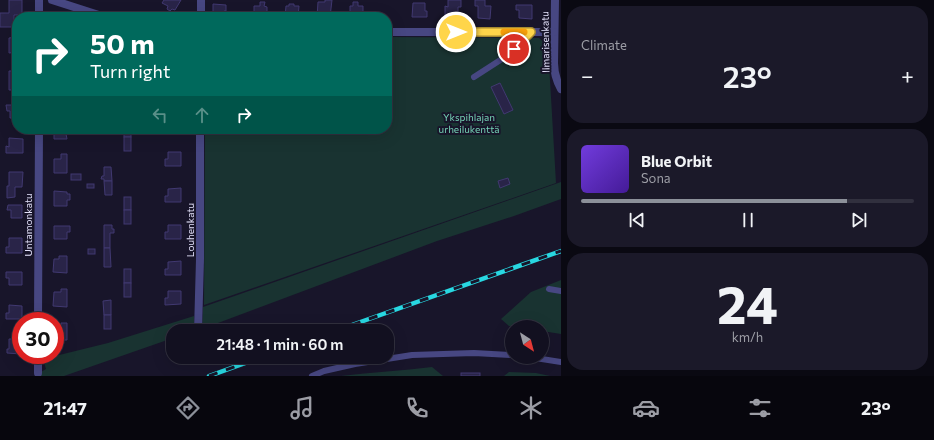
<!DOCTYPE html>
<html lang="en">
<head>
<meta charset="utf-8">
<style>
  :root { --surface:#121020; --page:#1b1929; --text:#f1f3f6; --muted:#9c9da5; --line:#31303e; --accent:#8c9099 }
  body { margin:0; font-family:Commissioner,sans-serif; background:var(--page); color:var(--text); height:100vh; display:flex; flex-direction:column; font-size:15px; white-space:nowrap }
  * { box-sizing:border-box; margin:0 }
  p { font-size:13px; color:var(--muted) }
  .icon { flex:none; width:22px; height:22px; fill:none; stroke:currentColor; stroke-width:2; stroke-linecap:round; stroke-linejoin:round }
  .map { position:relative; flex:1; overflow:hidden }
  .drawer { display:flex; flex-direction:column; gap:6px; padding:6px; background:#0a0912; width:373px }
  .drawer>* { flex:none }
  .top-card { position:absolute; left:12px; top:12px; width:380px; height:122px; border-radius:16px; box-shadow:0 4px 16px #0002,0 0 0 1px var(--line); background:#00695c; color:#fff; overflow:hidden }
  .needle { width:26px; rotate:144deg }
  .fabs { position:absolute; left:505px; top:320px; display:grid; gap:8px }
  .fabs a { display:grid; place-items:center; width:44px; height:44px; border-radius:50%; background:var(--surface); box-shadow:0 4px 16px #0002,0 0 0 1px var(--line); font-size:20px }
  .speed { position:absolute; left:12px; top:312px; display:flex; gap:8px; font-size:20px; font-weight:700; text-align:center }
  .speed>* { display:grid; place-content:center; width:52px; height:52px; border-radius:50%; background:var(--surface); box-shadow:0 4px 16px #0002,0 0 0 1px var(--line); line-height:1 }
  .speed .limit { border:6px solid #d22; background:#fff; color:#111 }
  .pin { position:absolute; display:grid; place-items:center; width:34px; height:34px; color:#fff; margin:-17px; border:2px solid #fff; border-radius:50%; box-shadow:0 1px 4px #0007 }
  .me { position:absolute; width:44px; margin:-22px; rotate:90deg; stroke-linejoin:round; filter:drop-shadow(0 0 3px #0008) }
  .turn { display:flex; align-items:center; gap:14px; height:84px; padding:0 12px; font-size:18px }
  .turn .icon { width:52px; height:52px; stroke-width:2.5 }
  .turn b { display:block; font-size:28px; line-height:34px }
  .lanes { display:flex; align-items:center; height:38px; padding:0 12px; background:#0003; justify-content:center; gap:20px; direction:ltr }
  .lanes .off { opacity:.35 }
  .big { font-size:30px; font-weight:600; line-height:1.1 }
  .drawer .tile { flex:1; display:flex; flex-direction:column; justify-content:center; gap:6px; min-width:0; padding:0 14px; border-radius:16px; background:var(--page) }
  .drawer .dial { align-items:center; gap:0 }
  .dial b { font-size:52px; line-height:1 }
  .song { display:flex; align-items:center; gap:12px }
  .cover { width:48px; height:48px; border-radius:6px; background:linear-gradient(135deg,hsl(260 70% 55%),hsl(260 70% 35%)) }
  .played { height:4px; border-radius:2px; background:linear-gradient(90deg,var(--accent) 80%,var(--line) 80%) }
  .keys { display:flex; justify-content:space-around; direction:ltr }
  .heat { display:flex; justify-content:space-between; align-items:center; font-size:22px; direction:ltr }
  .trip { position:absolute; left:166px; top:324px; width:228px; height:40px; border-radius:16px; background:var(--surface); box-shadow:0 4px 16px #0002,0 0 0 1px var(--line); font-weight:600; line-height:40px; text-align:center }
  .tabs { display:flex; height:64px; justify-content:space-around; align-items:center; background:#07060d; color:var(--muted) }
  .tabs .icon { width:28px; height:28px }
  .tabs .selected { color:var(--accent) }
  .tabs b { font-size:18px; color:var(--text) }
  main { display:flex; flex:1; min-height:0 }
  .map>svg:first-child { display:block }
</style>
</head>
<body>
<main>
<div class="map">
<svg width="561" height="376" viewBox="0 0 561 376">
  <rect width="100%" height="100%" fill="#18152a"/>
  <g fill="#193331">
    <path d="M 387,37 L 539,38 L 548,46 L 556,183 L 204,305 L 205,129 L 387,129 Z"/>
    <path d="M 561,182 L 561,199 L 514,216 L 437,241 L 202,329 L 203,307 Z"/>
    <path d="M 561,280 L 561,334 L 542,331 L 542,327 L 509,326 L 501,319 L 531,292 Z"/>
    <path d="M 194,316 L 194,330 L 173,331 L 173,338 L 64,376 L 41,376 L 41,372 L 46,369 L 43,359 L 108,343 Z"/>
    <path d="M 432,367 L 443,376 L 341,376 C 372,372 402,371 432,367 Z"/>
    <path d="M 509,372 L 536,373 L 550,376 L 504,376 Z"/>
  </g>
  <g fill="#292448" stroke="#413971">
    <path d="M 9,0 L 22,0 L 22,15 L 14,15 L 14,27 L 0,27 L 0,13 L 9,13 Z"/>
    <path d="M 164,0 L 181,0 L 175,10 L 172,9 L 170,11 L 167,9 L 168,6 L 162,3 Z"/>
    <path d="M 325,0 L 332,0 L 330,17 L 317,17 L 318,2 L 325,2 Z"/>
    <path d="M 448,0 L 461,0 L 461,7 L 458,7 L 458,18 L 445,18 L 445,6 L 448,7 Z"/>
    <path d="M 475,0 L 485,0 L 485,6 L 491,6 L 490,19 L 478,18 L 478,6 L 475,6 Z"/>
    <path d="M 260,2 L 265,2 L 264,6 L 267,7 L 267,17 L 254,17 L 254,6 L 260,6 Z"/>
    <path d="M 353,2 L 358,2 L 358,6 L 363,6 L 363,17 L 350,17 L 350,6 L 353,6 Z"/>
    <path d="M 413,3 L 425,3 L 425,11 L 427,11 L 427,17 L 412,17 Z"/>
    <path d="M 213,4 L 226,5 L 226,11 L 224,11 L 224,17 L 213,17 Z"/>
    <path d="M 289,4 L 294,4 L 294,6 L 299,6 L 298,17 L 285,17 L 286,6 L 289,6 Z"/>
    <path d="M 516,5 L 532,5 L 532,19 L 519,18 L 519,10 L 516,10 Z"/>
    <path d="M 17,37 L 17,52 L 9,53 L 9,38 Z"/>
    <path d="M 9,71 L 17,71 L 17,86 L 15,86 L 15,90 L 9,90 Z"/>
    <path d="M 500,83 L 513,110 L 504,114 L 491,87 Z"/>
    <path d="M 6,105 L 17,105 L 17,118 L 10,118 L 10,111 L 7,111 Z"/>
    <path d="M 54,129 L 64,129 L 64,133 L 66,134 L 67,139 L 54,139 Z"/>
    <rect x="124" y="129" width="7" height="8"/>
    <rect x="124" y="137" width="7" height="14"/>
    <path d="M 9,138 L 23,139 L 23,153 L 6,153 L 6,146 L 9,147 Z"/>
    <path d="M 168,152 L 181,152 L 181,166 L 165,166 L 165,159 L 168,159 Z"/>
    <path d="M 61,154 L 67,154 L 67,173 L 54,173 L 54,159 L 61,159 Z"/>
    <path d="M 104,167 L 111,167 L 112,181 L 104,181 L 104,179 L 101,179 L 102,176 L 104,176 Z"/>
    <path d="M 9,172 L 23,172 L 22,187 L 15,187 L 15,197 L 7,198 L 7,186 L 9,186 Z"/>
    <rect x="71" y="174" width="10" height="6"/>
    <path d="M 508,178 L 510,184 L 500,188 L 498,181 Z"/>
    <path d="M 104,181 L 112,181 L 112,195 L 105,195 Z"/>
    <rect x="87" y="184" width="7" height="4"/>
    <path d="M 181,188 L 181,202 L 165,202 L 165,196 L 168,196 L 168,189 Z"/>
    <path d="M 54,191 L 67,192 L 67,194 L 70,194 L 70,200 L 67,200 L 67,206 L 54,206 Z"/>
    <rect x="124" y="197" width="7" height="13"/>
    <path d="M 8,205 L 22,205 L 22,218 L 11,218 L 11,210 L 7,210 Z"/>
    <rect x="124" y="210" width="7" height="14"/>
    <path d="M 104,225 L 112,225 L 112,229 L 114,229 L 114,233 L 110,233 L 110,248 L 104,248 Z"/>
    <path d="M 168,225 L 181,225 L 181,239 L 165,239 L 165,232 L 168,232 Z"/>
    <path d="M 54,226 L 70,226 L 70,232 L 67,232 L 67,239 L 54,239 Z"/>
    <path d="M 9,238 L 22,238 L 22,253 L 6,253 L 6,247 L 9,247 Z"/>
    <path d="M 104,248 L 110,248 L 111,267 L 104,267 Z"/>
    <rect x="88" y="249" width="7" height="5"/>
    <path d="M 59,256 L 67,256 L 67,273 L 53,272 L 54,259 L 59,259 Z"/>
    <path d="M 181,261 L 181,275 L 165,275 L 165,269 L 168,269 L 168,262 Z"/>
    <rect x="124" y="269" width="7" height="14"/>
    <path d="M 6,272 L 22,272 L 22,285 L 9,285 L 9,278 L 6,278 Z"/>
    <rect x="124" y="283" width="7" height="14"/>
    <path d="M 61,289 L 67,289 L 67,307 L 53,306 L 54,292 L 61,292 Z"/>
    <path d="M 168,291 L 181,291 L 181,304 L 165,305 L 165,298 L 168,298 Z"/>
    <path d="M 111,300 L 111,315 L 104,315 L 103,301 Z"/>
    <path d="M 9,305 L 22,306 L 22,319 L 6,319 L 6,313 L 9,313 Z"/>
    <rect x="104" y="315" width="7" height="14"/>
    <path d="M 61,323 L 67,323 L 67,340 L 55,340 L 55,326 L 61,326 Z"/>
    <path d="M 9,339 L 21,339 L 21,354 L 7,353 L 7,349 L 9,349 Z"/>
    <rect x="461" y="373" width="19" height="3"/>
  </g>
  <g fill="none" stroke-linecap="round" stroke-linejoin="round">
    <g stroke="#474782" stroke-width="6">
      <path d="M 474,77 L 505,57 L 531,32"/>
      <path d="M 549,289 L 561,291"/>
      <path d="M 529,357 L 561,362"/>
      <path d="M 312,376 L 324,371 L 355,364 L 412,355 L 474,353 L 512,355"/>
    </g>
    <g stroke="#474782" stroke-width="8">
      <path d="M 39,0 L 39,17"/>
      <path d="M 52,0 L 105,17"/>
      <path d="M 555,0 L 554,63 C 554,73 556,80 561,89"/>
      <path d="M 201,17 L 201,0"/>
      <path d="M 387,32 L 554,32"/>
      <path d="M 38,321 L 39,129"/>
      <path d="M 198,331 L 200,259 L 200,129"/>
      <path d="M 38,373 L 38,355"/>
    </g>
    <defs>
      <g id="rail">
        <path d="M 335,331 L 561,251"/>
        <path d="M 209,376 L 262,357"/>
      </g>
    </defs>
    <use href="#rail" stroke="#28d7e1" stroke-width="4.5"/>
    <use href="#rail" stroke="#18152a" stroke-width="3" stroke-dasharray="9" stroke-linecap="butt"/>
  </g>
  <g fill="none" stroke-linecap="round" stroke-linejoin="round">
    <defs>
      <path id="route" d="M 456,32 L 531,32 L 514,49"/>
    </defs>
    <use href="#route" stroke="#a68a30" stroke-width="10"/>
    <use href="#route" stroke="#ffd54a" stroke-width="7"/>
    <path stroke="#f59e0b" stroke-width="7" d="M 504,32 L 524,32"/>
  </g>
  <g text-anchor="middle" dominant-baseline="central" stroke-width="4" stroke-linejoin="round" paint-order="stroke">
    <g font-size="10" fill="#e4e2fb" stroke="#18152a">
      <text transform="translate(545 42) rotate(-91)">Ilmarisenkatu</text>
      <text transform="translate(28 225) rotate(-90)">Untamonkatu</text>
      <text transform="translate(190 230) rotate(-90)">Louhenkatu</text>
    </g>
    <g font-size="10" fill="#76d3b7" stroke="#18152a">
      <text x="469" y="117">Ykspihlajan<tspan x="469" dy="12">urheilukenttä</tspan></text>
    </g>
  </g>
</svg>
<div class="fabs">
<a><svg class="needle" viewBox="-14 -14 28 28"><path d="M0-13l5 13h-10z" fill="#e53935"/><path d="M0 13l5-13h-10z" fill="#9c9da5"/></svg></a>
</div>
<div class="speed"><div class="limit">30</div></div>
<div class="pin" style="left:514px;top:49px;background:#d93025"><svg class="icon" aria-label="arrive" viewBox="0 0 24 24"><path d="M6 21V4h12l-3 4 3 4H6"/></svg></div>
<svg class="me" style="left:456px;top:32px" viewBox="-20 -20 40 40"><circle r="17" fill="#ffd54a" stroke="#fff" stroke-width="3"/><path d="M0-11L8 9 0 5-8 9z" fill="#fff"/></svg>
<div class="trip">21:48 · 1 min · 60 m</div>
<div class="top-card">
<div class="turn"><svg class="icon" aria-label="right" viewBox="0 0 24 24"><path d="M7 20v-9h11M14 6l5 5-5 5"/></svg><div><b>50 m</b>Turn right</div></div>
<div class="lanes"><svg class="icon off" aria-label="left" viewBox="0 0 24 24"><path d="M17 20v-9H6M10 6l-5 5 5 5"/></svg><svg class="icon off" aria-label="ahead" viewBox="0 0 24 24"><path d="M12 20V5M6 11l6-6 6 6"/></svg><svg class="icon" aria-label="right" viewBox="0 0 24 24"><path d="M7 20v-9h11M14 6l5 5-5 5"/></svg></div>
</div>
</div>
<section class="drawer">
<div class="tile"><p>Climate</p>
<div class="heat"><a>−</a><b class="big">23°</b><a>+</a></div>
</div>
<div class="tile">
<div class="song"><i class="cover"></i><div><b>Blue Orbit</b><p>Sona</p></div></div>
<div class="played"></div>
<div class="keys"><svg class="icon" aria-label="previous" viewBox="0 0 24 24"><path d="M18 5L8 12l10 7zM5 5v14"/></svg><svg class="icon" aria-label="pause" viewBox="0 0 24 24"><path d="M8 5v14M16 5v14"/></svg><svg class="icon" aria-label="next" viewBox="0 0 24 24"><path d="M6 5l10 7-10 7zM19 5v14"/></svg></div>
</div>
<div class="tile dial"><b>24</b><p>km/h</p></div>
</section>
</main>
<nav class="tabs">
<b>21:47</b>
<svg class="icon selected" aria-label="directions" viewBox="0 0 24 24"><path d="M12 3l9 9-9 9-9-9zM9 14v-3h6M13 9l2 2-2 2"/></svg>
<svg class="icon" aria-label="music" viewBox="0 0 24 24"><path d="M9 18V5l10-2v13"/><circle cx="6" cy="18" r="3"/><circle cx="16" cy="16" r="3"/></svg>
<svg class="icon" aria-label="phone" viewBox="0 0 24 24"><path d="M5 4h4l2 5-3 2q2 4 5 5l2-3 5 2v4C11 20 4 13 5 4z"/></svg>
<svg class="icon" aria-label="climate" viewBox="0 0 24 24"><path d="M12 3v18M4 7l16 10M4 17L20 7"/></svg>
<svg class="icon" aria-label="car" viewBox="0 0 24 24"><path d="M5 17H2v-5l4-1 3-4h7l3 4 3 1v5h-3M9 17h6M6 11h13"/><circle cx="7" cy="17" r="2"/><circle cx="17" cy="17" r="2"/></svg>
<svg class="icon" aria-label="filters" viewBox="0 0 24 24"><path d="M4 7h16M4 17h16"/><circle cx="9" cy="7" r="2"/><circle cx="15" cy="17" r="2"/></svg>
<b>23°</b>
</nav>
</body>
</html>
